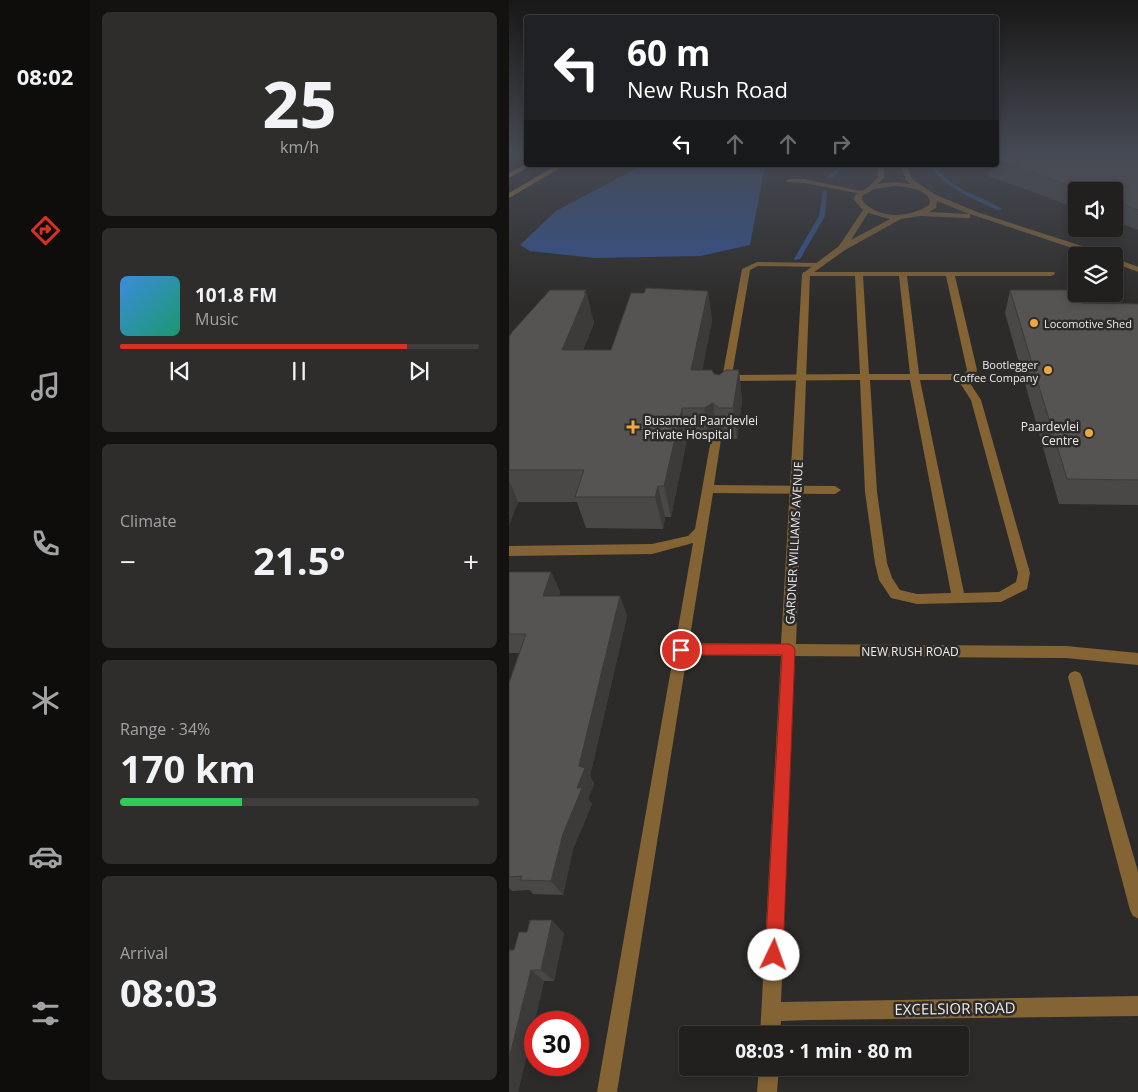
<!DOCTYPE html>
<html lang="en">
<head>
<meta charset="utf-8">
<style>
  :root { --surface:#22201f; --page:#2e2d2c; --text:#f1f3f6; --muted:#a2a3a4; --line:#3f3e3d; --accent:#d93025 }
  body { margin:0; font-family:"Open Sans",sans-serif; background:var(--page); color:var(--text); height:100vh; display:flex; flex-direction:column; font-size:19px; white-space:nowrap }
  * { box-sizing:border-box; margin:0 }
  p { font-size:16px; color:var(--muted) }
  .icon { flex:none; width:28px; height:28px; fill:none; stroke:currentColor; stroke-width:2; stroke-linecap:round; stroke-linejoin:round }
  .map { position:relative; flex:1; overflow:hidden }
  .sheet { display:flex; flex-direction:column; gap:12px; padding:12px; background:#131211; width:419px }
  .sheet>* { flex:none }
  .guide { position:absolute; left:15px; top:15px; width:475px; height:152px; border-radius:5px; box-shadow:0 2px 8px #0003,0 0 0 1px var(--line); background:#202124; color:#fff; overflow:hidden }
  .fabs { position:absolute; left:559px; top:182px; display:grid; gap:10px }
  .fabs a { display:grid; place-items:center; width:55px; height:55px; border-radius:5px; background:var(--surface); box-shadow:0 2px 8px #0003,0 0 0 1px var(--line); font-size:25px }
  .speed { position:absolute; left:15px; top:1011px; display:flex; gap:10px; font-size:25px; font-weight:700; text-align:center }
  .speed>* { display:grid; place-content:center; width:65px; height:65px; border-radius:50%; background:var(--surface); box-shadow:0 2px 8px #0003,0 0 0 1px var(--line); line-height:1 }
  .speed .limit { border:8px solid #d22; background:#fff; color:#111 }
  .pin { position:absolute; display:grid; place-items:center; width:42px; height:42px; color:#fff; margin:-21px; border:2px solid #fff; border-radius:50%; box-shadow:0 1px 5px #0007 }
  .me { position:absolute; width:55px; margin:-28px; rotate:3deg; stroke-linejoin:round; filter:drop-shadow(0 0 4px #0008) }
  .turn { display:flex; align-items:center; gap:18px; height:105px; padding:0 20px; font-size:22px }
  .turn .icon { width:65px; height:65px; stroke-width:2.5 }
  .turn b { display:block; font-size:35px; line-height:42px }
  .lanes { display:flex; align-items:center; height:48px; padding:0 20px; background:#0003; justify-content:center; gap:25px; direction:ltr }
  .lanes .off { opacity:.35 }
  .big { font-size:38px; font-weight:700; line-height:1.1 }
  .sheet .widget { flex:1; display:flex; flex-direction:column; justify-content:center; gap:8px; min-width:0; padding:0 18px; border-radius:8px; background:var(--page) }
  .sheet .dial { align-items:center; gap:0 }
  .dial b { font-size:65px; line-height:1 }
  .song { display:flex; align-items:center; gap:15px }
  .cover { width:60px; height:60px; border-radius:8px; background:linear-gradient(135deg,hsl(210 70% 55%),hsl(160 70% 35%)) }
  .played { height:5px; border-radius:2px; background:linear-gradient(90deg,var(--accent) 80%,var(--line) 80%) }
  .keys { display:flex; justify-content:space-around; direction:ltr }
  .heat { display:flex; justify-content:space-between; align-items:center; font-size:28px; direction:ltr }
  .charge { height:8px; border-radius:4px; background:linear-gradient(90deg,#34c759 34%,var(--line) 0) }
  .trip { position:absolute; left:170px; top:1026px; width:290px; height:50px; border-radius:5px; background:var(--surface); box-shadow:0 2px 8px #0003,0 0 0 1px var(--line); font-weight:700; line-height:50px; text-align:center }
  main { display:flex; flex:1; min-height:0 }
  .tabs { display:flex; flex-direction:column; width:90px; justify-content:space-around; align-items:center; background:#0e0d0c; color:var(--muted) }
  .tabs .icon { width:35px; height:35px }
  .tabs .active { color:var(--accent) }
  .tabs b { font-size:22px; color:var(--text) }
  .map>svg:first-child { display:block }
</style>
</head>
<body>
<main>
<nav class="tabs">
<b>08:02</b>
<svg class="icon active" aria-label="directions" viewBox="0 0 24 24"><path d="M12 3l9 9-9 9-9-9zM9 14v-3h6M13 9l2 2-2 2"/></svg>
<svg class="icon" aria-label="music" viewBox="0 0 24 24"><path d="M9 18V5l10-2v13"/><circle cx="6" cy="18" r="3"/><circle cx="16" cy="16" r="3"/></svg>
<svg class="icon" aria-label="phone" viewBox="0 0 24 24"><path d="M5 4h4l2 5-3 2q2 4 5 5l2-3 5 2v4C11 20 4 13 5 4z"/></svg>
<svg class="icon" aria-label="climate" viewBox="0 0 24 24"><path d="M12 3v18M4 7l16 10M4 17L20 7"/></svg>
<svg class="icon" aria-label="car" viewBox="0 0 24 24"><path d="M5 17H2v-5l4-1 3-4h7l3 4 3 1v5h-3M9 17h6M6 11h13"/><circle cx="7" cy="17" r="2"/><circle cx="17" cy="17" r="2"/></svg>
<svg class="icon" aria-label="filters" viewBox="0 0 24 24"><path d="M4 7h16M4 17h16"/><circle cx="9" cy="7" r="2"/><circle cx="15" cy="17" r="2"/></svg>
</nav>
<section class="sheet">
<div class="widget dial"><b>25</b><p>km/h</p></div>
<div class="widget">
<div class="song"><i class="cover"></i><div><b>101.8 FM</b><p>Music</p></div></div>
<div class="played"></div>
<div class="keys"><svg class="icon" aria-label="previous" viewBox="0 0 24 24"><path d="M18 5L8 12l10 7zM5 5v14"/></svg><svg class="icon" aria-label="pause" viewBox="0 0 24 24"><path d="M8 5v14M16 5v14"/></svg><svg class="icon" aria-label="next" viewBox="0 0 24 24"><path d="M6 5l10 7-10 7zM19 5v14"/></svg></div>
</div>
<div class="widget"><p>Climate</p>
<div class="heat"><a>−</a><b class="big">21.5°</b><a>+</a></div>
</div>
<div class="widget"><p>Range · 34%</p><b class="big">170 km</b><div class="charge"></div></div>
<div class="widget"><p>Arrival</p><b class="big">08:03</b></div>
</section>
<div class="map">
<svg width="630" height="1092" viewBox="0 0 630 1092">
  <rect width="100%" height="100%" fill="#2d2b29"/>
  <path fill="#335392" d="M 134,165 L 256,165 L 241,245 L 191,256 L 86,258 L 21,251 L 11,245 L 47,211 Z"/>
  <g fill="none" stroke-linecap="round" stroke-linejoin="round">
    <g fill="#335392" fill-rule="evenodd">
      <path d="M 331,165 L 336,165 L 323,178 L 319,178 L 319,176 Z"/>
      <path d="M 421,165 L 425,165 C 444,192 468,193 493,209 L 488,210 C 463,198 437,189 421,165 Z"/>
      <path d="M 316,190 L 318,191 L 316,216 L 291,259 L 286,260 L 285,259 L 310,216 L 314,191 Z"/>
    </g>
    <g fill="#846434" fill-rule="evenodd">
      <path d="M 280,179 L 295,179 L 357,192 L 353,194 L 295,183 L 278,182 L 277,181 Z"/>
      <path d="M 248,262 L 311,263 L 315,265 L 311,267 L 249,266 L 241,270 L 223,375 L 351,374 L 346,276 L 294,276 L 294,272 L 545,272 L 546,274 L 542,276 L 446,276 L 468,370 L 466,375 L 459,380 L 472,400 L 521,573 L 518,589 L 492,602 L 408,604 L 382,598 L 370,580 L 366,563 L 356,492 L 351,380 L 222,381 L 221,386 L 217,387 L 212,384 L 233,269 ZM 354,276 L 390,276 L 401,374 L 360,374 ZM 398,276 L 437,276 L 458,370 L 456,374 L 410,374 ZM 361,380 L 401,380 L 442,593 L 408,594 L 391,590 L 383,578 L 378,563 L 368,492 ZM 411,380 L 449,380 L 462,400 L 509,573 L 507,582 L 490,592 L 455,593 Z"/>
      <path d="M 207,436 L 212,439 L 205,485 L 326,486 L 332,490 L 326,494 L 204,493 L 108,1092 L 88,1092 L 184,543 L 143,554 L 0,556 L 0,546 L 143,544 L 179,536 L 186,529 L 202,439 Z"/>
    </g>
    <g fill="#846434" fill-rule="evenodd">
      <path d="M 369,165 L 375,165 L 375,177 L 369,184 L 386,182 L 401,184 L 397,180 L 392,165 L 398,165 L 403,179 L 425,194 L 468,212 L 576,247 L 598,256 L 587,256 L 461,214 L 461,218 L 458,218 L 411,216 L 392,219 L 336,250 L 301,275 L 287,644 L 557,646 L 630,653 L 630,665 L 557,658 L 286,656 L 272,1002 L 630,996 L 630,1016 L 300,1020 L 272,1021 L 271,1035 L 251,1035 L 272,656 L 172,655 L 167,653 L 165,649 L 167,645 L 172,643 L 272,644 L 293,274 L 330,246 L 354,210 L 345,200 L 346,195 L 361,186 L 369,177 ZM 386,186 C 398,187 415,188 421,200 L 420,205 C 400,218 369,220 353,200 L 353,196 L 365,189 ZM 428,201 L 460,214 L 420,212 L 427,208 ZM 359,213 L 381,219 L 342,240 Z"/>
      <path d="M 605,258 L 630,267 L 630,272 L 605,263 Z"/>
      <path d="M 566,671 L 571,673 L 573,677 L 630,875 L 630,919 L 624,916 L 621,910 L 559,677 L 561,673 Z"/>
      <path d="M 250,1068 L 270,1068 L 268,1092 L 248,1092 Z"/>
    </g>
    <g fill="#b6822f" fill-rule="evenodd">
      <path d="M 18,164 L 23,165 L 0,178 L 0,173 Z"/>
      <path d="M 48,165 L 56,165 L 0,198 L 0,193 Z"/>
    </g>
  </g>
  <g fill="#4a4847">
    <path d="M 488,154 L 630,154 L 630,230 L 605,221 L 605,191 L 568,191 L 568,208 L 479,176 L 481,165 L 488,165 Z"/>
    <path d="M 501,290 L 573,303 L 630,304 L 630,505 L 550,504 L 496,313 Z"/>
    <path d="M 199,291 L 203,321 L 193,370 L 210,375 L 230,370 L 233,401 L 228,439 L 214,439 L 208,434 L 200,439 L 178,439 L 162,517 L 156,517 L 154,529 L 77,528 L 68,502 L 9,502 L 0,525 L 0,337 L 85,320 L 85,323 L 74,350 L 102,350 L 135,293 Z"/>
    <path d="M 0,572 L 42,572 L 51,592 L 50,596 L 111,596 L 118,616 L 81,776 L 85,784 L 79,799 L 83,804 L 64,849 L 54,895 L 24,894 L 21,890 L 3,891 L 0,888 L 0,683 L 10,653 L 0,653 Z"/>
    <path d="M 55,933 L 45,981 L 35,981 L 9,1092 L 0,1092 L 5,950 Z"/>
  </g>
  <g fill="#3c3b39">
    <path d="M 77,290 L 85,323 L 62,381 L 53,350 Z"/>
    <path d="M 199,291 L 203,321 L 187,401 L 182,370 Z"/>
    <path d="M 230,370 L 233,401 L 228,439 L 224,408 Z"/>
    <path d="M 204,403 L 208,434 L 200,439 L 195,408 Z"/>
    <path d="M 173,408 L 178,439 L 162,517 L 155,486 Z"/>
    <path d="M 0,480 L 9,502 L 0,525 Z"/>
    <path d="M 149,486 L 156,517 L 154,529 L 146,497 Z"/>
    <path d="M 42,572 L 51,592 L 43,615 L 34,596 Z"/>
    <path d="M 111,596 L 118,616 L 81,776 L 85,784 L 79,799 L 83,804 L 64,849 L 54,895 L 42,881 L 54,834 L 68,788 L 70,766 Z"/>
    <path d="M 43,920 L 55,933 L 45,981 L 32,970 Z"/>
    <path d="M 22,970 L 35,981 L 9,1092 L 0,1092 L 0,1059 Z"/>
  </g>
  <g fill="#565452" stroke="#3c3b39">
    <path d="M 488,154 L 630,154 L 630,210 L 605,201 L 605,191 L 576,191 L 488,160 Z"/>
    <path d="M 137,288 L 199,291 L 182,370 L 203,370 L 205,374 L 210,375 L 217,370 L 230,370 L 224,408 L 210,408 L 204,403 L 195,408 L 173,408 L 155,486 L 149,486 L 146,497 L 66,497 L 75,470 L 0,470 L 0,337 L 3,332 L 41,290 L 77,290 L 75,293 L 77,293 L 53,350 L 102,350 L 122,293 L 135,293 Z"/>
    <path d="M 501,290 L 567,290 L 568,294 L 573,303 L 630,304 L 630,480 L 558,479 Z"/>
    <path d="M 0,572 L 42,572 L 34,596 L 111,596 L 70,766 L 76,768 L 68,788 L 73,788 L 54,834 L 42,881 L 11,880 L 13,876 L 0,877 L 0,683 L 17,634 L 0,634 Z"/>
    <path d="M 21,920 L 43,920 L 32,970 L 22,970 L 0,1059 L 0,950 L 5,950 L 10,932 L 18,932 Z"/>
  </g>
  <linearGradient id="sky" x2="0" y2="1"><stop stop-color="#191817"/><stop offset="0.5" stop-color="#464a54"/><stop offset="1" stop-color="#464a54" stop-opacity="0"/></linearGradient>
  <rect width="630" height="307" fill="url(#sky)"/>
  <path fill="#d93025" stroke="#8d1f18" d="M 172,644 L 280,644 L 284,646 L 286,650 L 274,955 L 271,961 L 265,963 L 259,961 L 256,955 L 273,655 L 172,655 L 167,653 L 165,650 L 167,646 Z"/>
  <g fill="#eea73d" stroke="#2d2b29" stroke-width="2">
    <circle cx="525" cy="323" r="5"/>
    <circle cx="539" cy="370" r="5"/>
    <path d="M121.5 419.5h5v5h5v5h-5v5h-5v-5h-5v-5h5z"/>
    <circle cx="580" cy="433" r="5"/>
  </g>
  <g text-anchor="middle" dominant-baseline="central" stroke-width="5" stroke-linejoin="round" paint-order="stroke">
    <g font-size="11" fill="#edeceb" stroke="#2d2b29" text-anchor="start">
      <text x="535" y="323">Locomotive Shed</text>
      <text x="529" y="364" text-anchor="end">Bootlegger<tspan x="529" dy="13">Coffee Company</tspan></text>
    </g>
    <g font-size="12" fill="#edeceb" stroke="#2d2b29" text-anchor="start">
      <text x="135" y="420">Busamed Paardevlei<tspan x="135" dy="14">Private Hospital</tspan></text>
      <text x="570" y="426" text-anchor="end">Paardevlei<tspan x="570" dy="14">Centre</tspan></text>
    </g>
    <g font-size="12" fill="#edeceb" stroke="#2d2b29">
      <text transform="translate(285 543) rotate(-87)">GARDNER WILLIAMS AVENUE</text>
      <text x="401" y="651">NEW RUSH ROAD</text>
    </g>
    <g font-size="15" fill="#edeceb" stroke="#2d2b29">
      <text transform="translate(446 1008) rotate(-1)">EXCELSIOR ROAD</text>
    </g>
  </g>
</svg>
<div class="fabs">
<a><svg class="icon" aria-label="sound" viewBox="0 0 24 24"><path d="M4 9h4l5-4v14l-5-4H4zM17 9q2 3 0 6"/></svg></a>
<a><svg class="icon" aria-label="layers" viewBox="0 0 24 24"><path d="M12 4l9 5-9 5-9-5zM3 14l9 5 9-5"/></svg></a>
</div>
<div class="speed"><div class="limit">30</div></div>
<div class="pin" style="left:172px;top:650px;background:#d93025"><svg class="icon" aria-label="arrive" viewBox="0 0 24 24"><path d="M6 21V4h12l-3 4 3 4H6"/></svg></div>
<svg class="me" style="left:265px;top:955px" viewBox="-20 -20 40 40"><circle r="19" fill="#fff"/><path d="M0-13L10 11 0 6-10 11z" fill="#d93025"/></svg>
<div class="trip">08:03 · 1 min · 80 m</div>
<div class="guide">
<div class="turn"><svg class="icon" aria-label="left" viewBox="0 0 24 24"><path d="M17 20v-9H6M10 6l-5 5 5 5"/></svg><div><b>60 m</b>New Rush Road</div></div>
<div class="lanes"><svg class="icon" aria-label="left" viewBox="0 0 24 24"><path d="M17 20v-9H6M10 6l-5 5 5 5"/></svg><svg class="icon off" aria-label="ahead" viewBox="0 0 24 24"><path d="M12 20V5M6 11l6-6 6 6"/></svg><svg class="icon off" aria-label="ahead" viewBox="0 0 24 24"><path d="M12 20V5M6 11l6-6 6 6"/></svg><svg class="icon off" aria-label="right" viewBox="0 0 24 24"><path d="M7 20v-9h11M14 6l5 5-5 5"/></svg></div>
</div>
</div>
</main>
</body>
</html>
